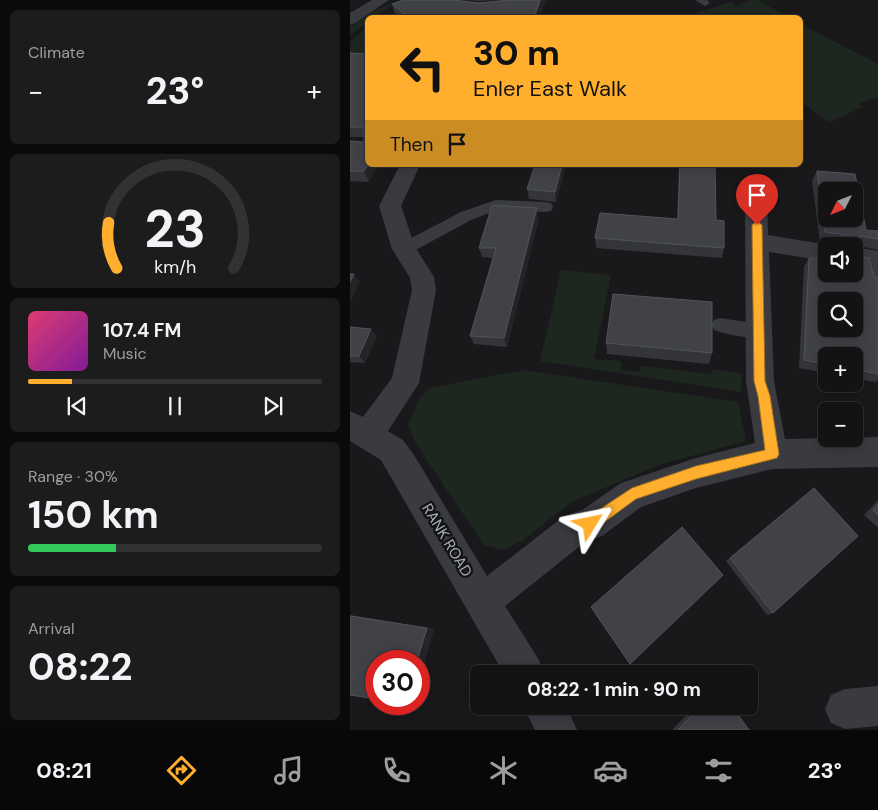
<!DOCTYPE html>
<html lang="en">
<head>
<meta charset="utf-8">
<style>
  :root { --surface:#131314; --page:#1c1c1d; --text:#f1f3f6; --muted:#9d9ea0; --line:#323234; --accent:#ffaf2d }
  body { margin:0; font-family:"DM Sans",sans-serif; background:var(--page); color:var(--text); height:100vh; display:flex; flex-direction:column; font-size:19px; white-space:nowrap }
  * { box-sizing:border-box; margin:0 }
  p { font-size:16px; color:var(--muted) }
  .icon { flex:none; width:28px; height:28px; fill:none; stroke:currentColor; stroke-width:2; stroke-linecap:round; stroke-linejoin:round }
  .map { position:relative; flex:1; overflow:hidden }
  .panel { display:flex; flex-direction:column; gap:10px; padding:10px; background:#0a0a0b; width:350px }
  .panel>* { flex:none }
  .hud { position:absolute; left:15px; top:15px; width:438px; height:152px; border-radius:8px; box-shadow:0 2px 12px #0003,0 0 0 1px var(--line); background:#ffaf2d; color:#111; overflow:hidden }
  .needle { width:32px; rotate:228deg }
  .buttons { position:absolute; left:468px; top:182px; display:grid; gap:10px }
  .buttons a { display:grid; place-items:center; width:45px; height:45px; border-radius:8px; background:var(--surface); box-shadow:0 2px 12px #0003,0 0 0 1px var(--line); font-size:25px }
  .speed { position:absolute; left:15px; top:650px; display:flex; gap:10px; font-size:25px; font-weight:700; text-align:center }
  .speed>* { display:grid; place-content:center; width:65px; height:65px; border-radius:50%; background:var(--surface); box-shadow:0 2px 12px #0003,0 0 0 1px var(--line); line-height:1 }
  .speed .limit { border:8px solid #d22; background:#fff; color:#111 }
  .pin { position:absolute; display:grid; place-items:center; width:42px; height:42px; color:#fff; margin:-51px -21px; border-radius:50% 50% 50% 0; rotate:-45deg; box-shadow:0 0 5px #0007 }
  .pin .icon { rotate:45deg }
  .me { position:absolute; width:55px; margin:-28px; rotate:55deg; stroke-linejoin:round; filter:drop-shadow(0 0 4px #0008) }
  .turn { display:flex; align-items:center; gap:18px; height:105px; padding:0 25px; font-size:22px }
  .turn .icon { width:65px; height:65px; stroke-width:2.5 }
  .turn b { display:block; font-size:35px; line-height:42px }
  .then { display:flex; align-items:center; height:48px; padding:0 25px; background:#0003; gap:10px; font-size:19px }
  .big { font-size:38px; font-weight:700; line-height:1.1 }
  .panel .tile { flex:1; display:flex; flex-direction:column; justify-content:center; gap:8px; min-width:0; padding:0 18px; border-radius:8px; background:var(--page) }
  .panel .dial { align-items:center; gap:0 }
  .dial svg { height:130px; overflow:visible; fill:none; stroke:var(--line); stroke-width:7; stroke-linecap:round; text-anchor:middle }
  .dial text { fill:var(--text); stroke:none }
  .song { display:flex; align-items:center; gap:15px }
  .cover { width:60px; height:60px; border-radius:8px; background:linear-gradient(135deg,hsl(340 70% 55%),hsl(290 70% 35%)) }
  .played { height:5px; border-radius:2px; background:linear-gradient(90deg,var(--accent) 15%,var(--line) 15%) }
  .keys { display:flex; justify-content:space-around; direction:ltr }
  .heat { display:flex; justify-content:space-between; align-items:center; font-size:28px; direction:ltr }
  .charge { height:8px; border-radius:4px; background:linear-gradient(90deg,#34c759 30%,var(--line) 0) }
  .trip { position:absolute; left:120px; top:665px; width:288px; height:50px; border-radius:8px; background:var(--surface); box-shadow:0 2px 12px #0003,0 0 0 1px var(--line); font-weight:700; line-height:50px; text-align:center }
  .tab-bar { display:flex; height:80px; justify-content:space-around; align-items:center; background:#080808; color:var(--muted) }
  .tab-bar .icon { width:35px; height:35px }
  .tab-bar .active { color:var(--accent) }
  .tab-bar b { font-size:22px; color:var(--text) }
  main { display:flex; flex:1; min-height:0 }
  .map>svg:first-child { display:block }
</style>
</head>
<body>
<main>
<section class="panel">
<div class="tile"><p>Climate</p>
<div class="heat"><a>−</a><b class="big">23°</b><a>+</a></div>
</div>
<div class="tile dial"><svg viewBox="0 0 100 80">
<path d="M14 69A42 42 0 1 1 86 69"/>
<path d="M14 69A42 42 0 0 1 9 41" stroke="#ffaf2d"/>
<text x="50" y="56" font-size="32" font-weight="700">23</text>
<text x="50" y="72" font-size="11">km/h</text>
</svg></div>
<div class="tile">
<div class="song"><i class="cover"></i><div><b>107.4 FM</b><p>Music</p></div></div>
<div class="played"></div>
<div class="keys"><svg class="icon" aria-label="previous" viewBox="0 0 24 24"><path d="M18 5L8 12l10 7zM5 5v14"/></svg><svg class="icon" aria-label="pause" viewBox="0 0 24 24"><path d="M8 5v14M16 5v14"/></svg><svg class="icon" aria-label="next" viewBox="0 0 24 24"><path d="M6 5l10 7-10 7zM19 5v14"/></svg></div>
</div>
<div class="tile"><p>Range · 30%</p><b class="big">150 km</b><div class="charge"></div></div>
<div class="tile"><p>Arrival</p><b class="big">08:22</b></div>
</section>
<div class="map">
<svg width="528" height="730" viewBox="0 0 528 730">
  <rect width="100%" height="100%" fill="#19191b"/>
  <g fill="#1e271f">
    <path d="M 401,0 L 408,0 L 439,17 L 351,18 L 345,13 L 382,2 L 387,6 Z"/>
    <path d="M 46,3 L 24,17 L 18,18 L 17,22 L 0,35 L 0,27 C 14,17 29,5 46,3 Z"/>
    <path d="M 450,24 L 528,64 L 528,97 L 509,104 L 513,107 L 479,122 L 450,101 Z"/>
    <path d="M 17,27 L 17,54 L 0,53 L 0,42 Z"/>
    <path d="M 211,270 L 261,275 L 244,359 L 271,361 L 271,370 L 289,372 L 291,366 L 361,374 L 363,369 L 392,374 L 391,392 L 190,361 Z"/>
    <path d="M 173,370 L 388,402 L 396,441 L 312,464 L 223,501 L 172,541 L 152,550 L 134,545 L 66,444 L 58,425 L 70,397 L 80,388 Z"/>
  </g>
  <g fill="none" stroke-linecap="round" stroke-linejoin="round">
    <g fill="#393b41" fill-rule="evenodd">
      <path d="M 345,0 L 357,0 L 360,3 L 355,6 Z"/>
      <path d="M 146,200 L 196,202 L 201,203 L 203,207 L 201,211 L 196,212 L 147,210 L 121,220 L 60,253 L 54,255 L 48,253 L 46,249 L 48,245 L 111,212 Z"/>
      <path d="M 370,318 L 415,325 L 418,330 L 415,335 C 402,340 377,335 364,330 L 361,325 L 364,320 Z"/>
    </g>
    <g fill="#393b41" fill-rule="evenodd">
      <path d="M 22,0 L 39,0 L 5,23 L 0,25 L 0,13 Z"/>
      <path d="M 50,165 L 70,165 L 51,206 L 65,247 L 84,277 L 86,290 L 69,383 L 38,431 L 53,440 L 64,455 L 137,576 L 214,516 L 232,510 L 271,483 L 346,458 L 405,443 L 396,381 L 395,195 L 398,190 L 406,188 L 414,190 L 417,195 L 418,235 L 485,246 L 476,246 L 476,261 L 419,252 L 424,381 L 435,439 L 528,437 L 528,467 L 422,469 L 346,488 L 291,507 L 252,536 L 235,542 L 155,606 L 189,660 L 194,674 L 154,674 L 31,460 L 0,441 L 0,411 L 13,417 L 42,378 L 62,290 L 60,278 L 42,249 L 29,206 Z"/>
      <path d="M 504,247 L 528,251 L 528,288 L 519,286 L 516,279 L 514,266 L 504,265 Z"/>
      <path d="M 528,686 L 528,726 L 495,729 L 481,723 L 475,709 L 481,695 L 495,689 Z"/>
      <path d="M 173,706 L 216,706 L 227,730 L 185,730 Z"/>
    </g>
  </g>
  <g fill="#343539">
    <path d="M 111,0 L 148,0 L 130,1 Z"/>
    <path d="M 195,1 L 189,18 L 50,18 L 45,14 L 42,4 Z"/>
    <path d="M 0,53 L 18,54 L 19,182 L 0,181 L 0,141 L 14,142 L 14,137 L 0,137 Z"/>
    <path d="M 216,165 L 206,202 L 179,199 L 177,189 Z"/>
    <path d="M 329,165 L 377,165 L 376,167 L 365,167 L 366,220 L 374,248 L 372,258 L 246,248 L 245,238 L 327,219 Z"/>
    <path d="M 467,171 L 516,230 L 528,231 L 528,250 L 509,246 L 509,257 L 524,277 L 528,278 L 528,380 L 525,382 L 504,378 L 504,356 L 476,356 L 476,373 L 449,368 L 454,267 L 459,258 L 474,260 L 476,257 L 476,274 L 504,246 L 479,246 L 480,243 L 470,242 L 462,181 Z"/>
    <path d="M 189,218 L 157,347 L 124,344 L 120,336 L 143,258 L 132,257 L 129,248 Z"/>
    <path d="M 0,327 L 27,336 L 15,363 L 0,362 Z"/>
    <path d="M 256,343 L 362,353 L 359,364 L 257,354 Z"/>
    <path d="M 464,488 L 423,613 L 417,615 L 376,561 Z"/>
    <path d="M 528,500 L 528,528 L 514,515 Z"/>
    <path d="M 0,615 L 84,629 L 69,680 L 69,661 L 0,695 Z"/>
    <path d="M 345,706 L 382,706 L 399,730 L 324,730 L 323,729 Z"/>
  </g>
  <g fill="#242427">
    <path d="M 190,0 L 195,0 L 195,1 L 189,18 L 184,18 Z"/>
    <path d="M 18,165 L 29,165 L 19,182 L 14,171 Z"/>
    <path d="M 212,165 L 216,165 L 206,202 L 205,192 Z"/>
    <path d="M 187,208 L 189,218 L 157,347 L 154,338 Z"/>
    <path d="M 4,274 L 10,282 L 0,302 L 0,282 Z"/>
    <path d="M 21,329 L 27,336 L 15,363 L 9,356 Z"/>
    <path d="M 77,628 L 84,629 L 69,680 L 69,661 L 67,661 Z"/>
  </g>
  <g fill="#414247" stroke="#515459" fill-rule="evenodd">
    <path d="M 53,0 L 103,0 L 129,3 L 159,0 L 190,0 L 184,18 L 59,18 L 42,4 Z"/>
    <path d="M 0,53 L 18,54 L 18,165 L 14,171 L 0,171 L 0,141 L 14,142 L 14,127 L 0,127 Z"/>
    <path d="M 185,165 L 212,165 L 205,192 L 177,189 Z"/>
    <path d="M 330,165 L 365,165 L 366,220 L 374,221 L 374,248 L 245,238 L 250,213 L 328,219 Z"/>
    <path d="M 467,171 L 505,174 L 516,230 L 528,231 L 528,239 L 509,236 L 509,257 L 519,258 L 524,277 L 528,278 L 528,374 L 504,369 L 504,356 L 476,356 L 476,364 L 454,360 L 459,258 L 476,261 L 476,274 L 504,274 L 504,246 L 483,246 L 483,238 L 492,236 L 491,234 L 475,232 ZM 476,191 L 504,191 L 504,219 L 476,219 ZM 476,301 L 504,301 L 504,329 L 476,329 Z"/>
    <path d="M 142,205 L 187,208 L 154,338 L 120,336 L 146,248 L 129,248 Z"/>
    <path d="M 0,274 L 4,274 L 0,282 Z"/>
    <path d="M 263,294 L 362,302 L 362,353 L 256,343 Z"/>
    <path d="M 0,327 L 21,329 L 9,356 L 0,356 Z"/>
    <path d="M 464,488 L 508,536 L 423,613 L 380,558 Z"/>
    <path d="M 528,504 L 528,515 L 523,510 Z"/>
    <path d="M 332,527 L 373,575 L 280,664 L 241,607 Z"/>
    <path d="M 0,616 L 77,628 L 67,661 L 26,661 L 26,699 L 0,695 Z"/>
    <path d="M 351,706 L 382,706 L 399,730 L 328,730 Z"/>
  </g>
  <path fill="#ffaf2d" stroke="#a6721d" d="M 407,221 L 412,225 L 415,381 L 420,396 L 429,454 L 427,458 L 346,479 L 286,499 L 245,529 L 240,531 L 235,529 L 233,524 L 235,519 L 282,488 L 346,466 L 415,450 L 408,396 L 404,381 L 402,225 Z"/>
  <g text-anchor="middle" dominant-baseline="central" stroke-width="5" stroke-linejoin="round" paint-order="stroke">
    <g font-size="15" fill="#aab0bc" stroke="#141416">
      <text transform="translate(97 540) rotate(59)">RANK ROAD</text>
    </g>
  </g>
</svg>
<div class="buttons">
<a><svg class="needle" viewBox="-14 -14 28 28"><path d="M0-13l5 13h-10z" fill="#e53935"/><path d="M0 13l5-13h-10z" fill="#9d9ea0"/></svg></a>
<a><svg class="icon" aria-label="sound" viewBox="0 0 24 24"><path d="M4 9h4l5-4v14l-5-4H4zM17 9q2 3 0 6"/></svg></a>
<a><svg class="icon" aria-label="search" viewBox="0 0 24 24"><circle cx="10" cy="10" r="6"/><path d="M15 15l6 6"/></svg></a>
<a>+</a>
<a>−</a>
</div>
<div class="speed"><div class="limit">30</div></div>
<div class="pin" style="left:407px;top:225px;background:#d93025"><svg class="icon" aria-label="arrive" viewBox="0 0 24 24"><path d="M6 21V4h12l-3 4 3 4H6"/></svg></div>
<svg class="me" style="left:240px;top:524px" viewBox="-20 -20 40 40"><path d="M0-17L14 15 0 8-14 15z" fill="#ffaf2d" stroke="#fff" stroke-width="4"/></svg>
<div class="trip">08:22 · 1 min · 90 m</div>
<div class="hud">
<div class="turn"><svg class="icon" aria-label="left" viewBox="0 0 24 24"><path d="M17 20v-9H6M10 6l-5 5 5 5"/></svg><div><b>30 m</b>Enler East Walk</div></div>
<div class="then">Then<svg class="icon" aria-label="arrive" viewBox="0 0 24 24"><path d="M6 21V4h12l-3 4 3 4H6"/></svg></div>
</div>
</div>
</main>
<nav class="tab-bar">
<b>08:21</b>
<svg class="icon active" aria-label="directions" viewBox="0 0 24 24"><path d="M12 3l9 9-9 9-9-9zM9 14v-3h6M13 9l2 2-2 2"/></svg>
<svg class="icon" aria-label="music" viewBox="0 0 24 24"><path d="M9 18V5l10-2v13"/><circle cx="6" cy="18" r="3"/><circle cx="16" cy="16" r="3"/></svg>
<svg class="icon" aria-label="phone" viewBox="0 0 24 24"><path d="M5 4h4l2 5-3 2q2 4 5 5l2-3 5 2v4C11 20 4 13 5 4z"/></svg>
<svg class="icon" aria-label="climate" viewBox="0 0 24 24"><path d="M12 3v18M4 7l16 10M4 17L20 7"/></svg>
<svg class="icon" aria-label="car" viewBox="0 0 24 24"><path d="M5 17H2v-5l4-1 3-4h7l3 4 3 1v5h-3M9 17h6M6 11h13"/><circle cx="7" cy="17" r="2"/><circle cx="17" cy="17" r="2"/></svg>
<svg class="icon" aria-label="filters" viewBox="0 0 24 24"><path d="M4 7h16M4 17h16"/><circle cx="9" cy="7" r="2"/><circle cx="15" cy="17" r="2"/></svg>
<b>23°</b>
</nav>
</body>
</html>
